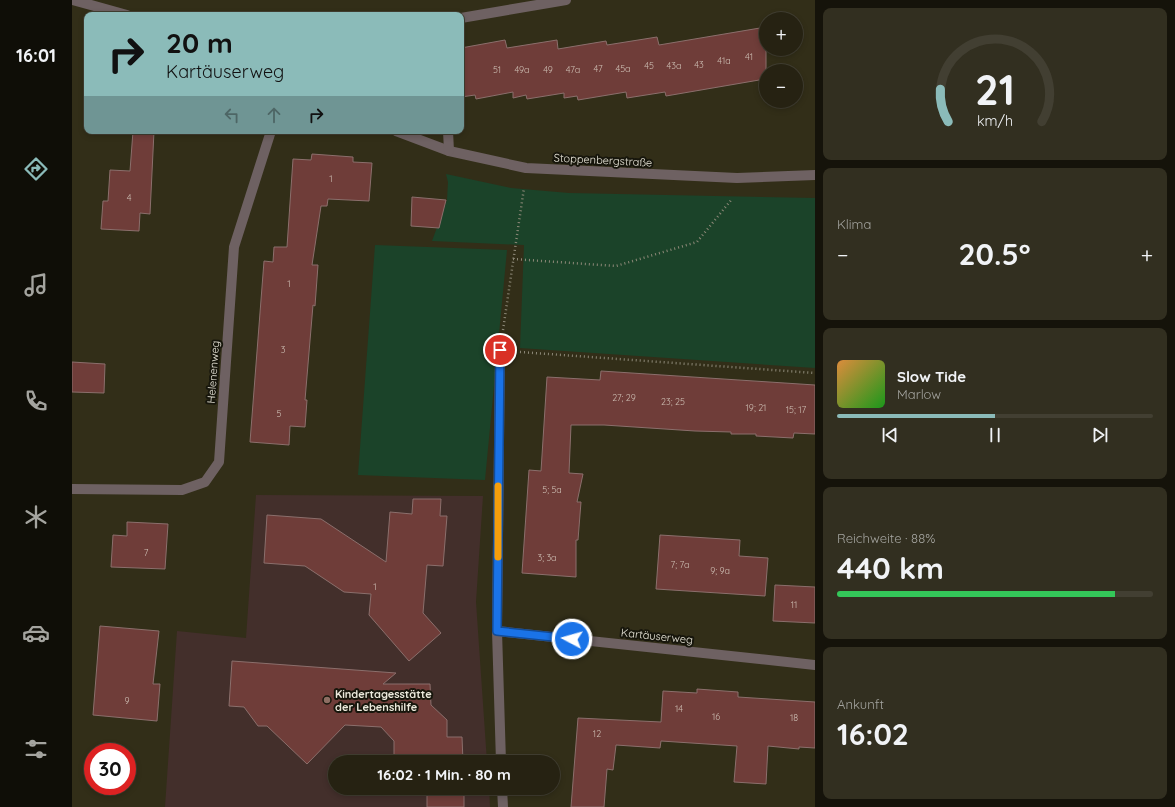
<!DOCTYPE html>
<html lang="de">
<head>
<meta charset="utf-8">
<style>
  :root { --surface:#262212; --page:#322f20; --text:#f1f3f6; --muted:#a4a49f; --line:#423f32; --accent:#8bbbb9 }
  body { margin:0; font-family:Quicksand,sans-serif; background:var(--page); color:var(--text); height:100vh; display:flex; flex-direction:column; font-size:15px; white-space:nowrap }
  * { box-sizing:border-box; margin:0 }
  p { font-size:13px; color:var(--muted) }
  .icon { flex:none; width:22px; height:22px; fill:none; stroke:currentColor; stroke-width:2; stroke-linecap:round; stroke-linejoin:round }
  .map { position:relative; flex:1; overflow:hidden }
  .sheet { display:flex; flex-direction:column; gap:8px; padding:8px; background:#15130a; width:360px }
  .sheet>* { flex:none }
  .hud { position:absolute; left:12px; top:12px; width:380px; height:122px; border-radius:8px; box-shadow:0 2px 6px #0003,0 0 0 1px var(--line); background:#8bbbb9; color:#111; overflow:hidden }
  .controls { position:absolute; left:687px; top:12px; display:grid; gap:8px }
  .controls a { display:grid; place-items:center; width:44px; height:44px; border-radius:50%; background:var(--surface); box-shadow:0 2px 6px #0003,0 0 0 1px var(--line); font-size:20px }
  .speed { position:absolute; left:12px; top:743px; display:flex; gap:8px; font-size:20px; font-weight:700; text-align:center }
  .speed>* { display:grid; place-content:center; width:52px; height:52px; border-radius:50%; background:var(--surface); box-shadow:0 2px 6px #0003,0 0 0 1px var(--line); line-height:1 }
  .speed .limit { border:6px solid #d22; background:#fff; color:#111 }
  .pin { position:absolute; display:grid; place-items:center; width:34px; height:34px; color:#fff; margin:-17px; border:2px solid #fff; border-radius:50%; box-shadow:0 1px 4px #0007 }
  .me { position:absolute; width:44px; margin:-22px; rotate:276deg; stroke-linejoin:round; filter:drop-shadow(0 0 3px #0008) }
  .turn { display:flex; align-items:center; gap:14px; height:84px; padding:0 16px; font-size:18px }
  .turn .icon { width:52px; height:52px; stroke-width:2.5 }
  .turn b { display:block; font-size:28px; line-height:34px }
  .lanes { display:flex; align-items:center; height:38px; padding:0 16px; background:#0003; justify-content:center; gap:20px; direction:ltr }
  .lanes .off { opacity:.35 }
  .big { font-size:30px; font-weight:700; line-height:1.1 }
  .sheet .tile { flex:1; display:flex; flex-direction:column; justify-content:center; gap:6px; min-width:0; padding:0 14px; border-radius:8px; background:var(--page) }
  .sheet .dial { align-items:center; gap:0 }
  .dial svg { height:104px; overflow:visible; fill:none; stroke:var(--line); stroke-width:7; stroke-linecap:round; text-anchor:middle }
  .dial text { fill:var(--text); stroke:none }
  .song { display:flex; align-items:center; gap:12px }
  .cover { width:48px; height:48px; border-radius:6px; background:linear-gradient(135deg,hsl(30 70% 55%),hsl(120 70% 35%)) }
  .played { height:4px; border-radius:2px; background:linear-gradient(90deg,var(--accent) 50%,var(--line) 50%) }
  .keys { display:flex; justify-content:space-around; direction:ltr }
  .heat { display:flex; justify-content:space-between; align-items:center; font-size:22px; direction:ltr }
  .charge { height:6px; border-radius:3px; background:linear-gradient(90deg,#34c759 88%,var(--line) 0) }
  .trip { position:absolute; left:256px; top:755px; width:232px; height:40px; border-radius:20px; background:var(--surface); box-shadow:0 2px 6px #0003,0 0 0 1px var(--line); font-weight:700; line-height:40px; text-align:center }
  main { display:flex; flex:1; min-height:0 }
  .tabs { display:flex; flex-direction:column; width:72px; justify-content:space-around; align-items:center; background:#0f0e07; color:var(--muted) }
  .tabs .icon { width:28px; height:28px }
  .tabs .active { color:var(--accent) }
  .tabs b { font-size:18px; color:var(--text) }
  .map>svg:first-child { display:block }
</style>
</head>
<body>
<main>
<nav class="tabs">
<b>16:01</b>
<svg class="icon active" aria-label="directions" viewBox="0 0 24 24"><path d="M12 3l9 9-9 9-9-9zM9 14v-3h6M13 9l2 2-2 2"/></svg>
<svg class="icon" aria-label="music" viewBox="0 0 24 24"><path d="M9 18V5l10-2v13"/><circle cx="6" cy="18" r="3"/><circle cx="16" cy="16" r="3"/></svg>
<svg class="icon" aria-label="phone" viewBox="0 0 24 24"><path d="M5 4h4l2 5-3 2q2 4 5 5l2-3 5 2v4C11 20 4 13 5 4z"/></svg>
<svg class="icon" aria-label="climate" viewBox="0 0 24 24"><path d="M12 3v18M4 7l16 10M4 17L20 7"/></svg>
<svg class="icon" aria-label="car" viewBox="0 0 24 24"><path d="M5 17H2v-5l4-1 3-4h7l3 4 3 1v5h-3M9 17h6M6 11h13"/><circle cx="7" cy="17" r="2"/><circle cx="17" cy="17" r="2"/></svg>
<svg class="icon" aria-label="filters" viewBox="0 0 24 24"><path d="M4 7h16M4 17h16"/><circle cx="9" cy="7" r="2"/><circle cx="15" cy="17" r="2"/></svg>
</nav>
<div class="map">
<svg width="743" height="807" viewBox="0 0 743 807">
  <rect width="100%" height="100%" fill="#322e18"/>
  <path fill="#432f2b" d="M 184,495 L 411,496 L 404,602 L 415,762 L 263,762 L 263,788 L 417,788 L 418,807 L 93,807 L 105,631 L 174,638 Z"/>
  <g fill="#1b4329">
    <path d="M 374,174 L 439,188 L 497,193 L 743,198 L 743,368 L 448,348 L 452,245 L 360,241 L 375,200 L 376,182 Z"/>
    <path d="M 303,245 L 435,250 L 413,480 L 286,475 Z"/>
  </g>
  <g fill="#6f3d39" stroke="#8b6f6c">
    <path d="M 694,27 L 694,71 L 692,71 L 693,79 L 594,96 L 593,92 L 555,98 L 554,92 L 506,100 L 505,96 L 492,98 L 492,93 L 455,99 L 454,95 L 441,98 L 441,92 L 404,99 L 403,95 L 389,97 L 389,48 L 433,40 L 435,48 L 485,40 L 486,49 L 534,41 L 535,45 L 585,37 L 587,45 Z"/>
    <path d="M 61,131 L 82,131 L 78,214 L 68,213 L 67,231 L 29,229 L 31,201 L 36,201 L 38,170 L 58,171 Z"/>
    <path d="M 240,154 L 281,157 L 281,162 L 300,163 L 297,201 L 256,199 L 255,206 L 249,206 L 240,265 L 246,265 L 243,306 L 241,305 L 233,400 L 235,400 L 233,427 L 218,426 L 217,445 L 178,442 L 192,261 L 201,262 L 202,247 L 215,247 L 221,159 L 239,160 Z"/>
    <path d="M 340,197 L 374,200 L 367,228 L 339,226 Z"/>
    <path d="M 0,362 L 33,364 L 32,393 L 0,392 Z"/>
    <path d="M 529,371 L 743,385 L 743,434 L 722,433 L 721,438 L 684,436 L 684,434 L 659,434 L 659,432 L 623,431 L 532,425 L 499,425 L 497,473 L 511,474 L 505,502 L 509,502 L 506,540 L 504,540 L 504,577 L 450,573 L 457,470 L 469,471 L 475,377 L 528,380 Z"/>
    <path d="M 341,499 L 369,499 L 368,516 L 375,516 L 371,566 L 355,565 L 351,613 L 369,633 L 337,661 L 297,615 L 299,594 L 272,592 L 233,566 L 192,563 L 195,515 L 249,519 L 314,562 L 318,512 L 340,514 Z"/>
    <path d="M 55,522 L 96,524 L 93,569 L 39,567 L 41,535 L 55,536 Z"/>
    <path d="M 588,535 L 668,540 L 667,556 L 696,558 L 693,596 L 584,589 Z"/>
    <path d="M 703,585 L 743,587 L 743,623 L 701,621 Z"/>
    <path d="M 28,626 L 87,631 L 81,684 L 88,684 L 85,721 L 21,715 Z"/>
    <path d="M 160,661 L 324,673 L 311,684 L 358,684 L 359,705 L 375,720 L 375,737 L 390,737 L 391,762 L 325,762 L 325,758 L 322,758 L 322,741 L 309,727 L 273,725 L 235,764 L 195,726 L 186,726 L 172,707 L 157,706 Z"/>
    <path d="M 625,689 L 666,692 L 666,697 L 743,702 L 743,748 L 727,747 L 727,749 L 696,746 L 694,784 L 662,782 L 665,746 L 589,741 L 588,748 L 544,745 L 541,770 L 535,769 L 532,807 L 499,807 L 506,718 L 589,722 L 591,691 L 625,693 Z"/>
    <rect x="355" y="788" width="37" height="19"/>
  </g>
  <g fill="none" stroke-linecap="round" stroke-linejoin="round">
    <g stroke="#8d8978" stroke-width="2.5" stroke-dasharray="1 3" stroke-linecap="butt">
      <path d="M 441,259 L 544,266 L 625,242 L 660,199"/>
      <path d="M 431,330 L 452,188"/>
      <path d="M 448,352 L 743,373"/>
    </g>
    <g stroke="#6e6162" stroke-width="10">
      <path d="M 1,0 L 55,15"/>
      <path d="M 389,18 L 494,0"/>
      <path d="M 324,131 L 377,151 L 454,168 L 665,178 L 743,175"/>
      <path d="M 376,131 L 377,151"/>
      <path d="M 428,350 L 425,631 L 429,762"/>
      <path d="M 0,489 L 110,490 L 133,482 L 147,462 L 162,247 L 199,131"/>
      <path d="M 425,631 L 743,665"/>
      <path d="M 430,788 L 431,807"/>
    </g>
  </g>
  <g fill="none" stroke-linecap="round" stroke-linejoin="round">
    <defs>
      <path id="route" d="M 428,350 L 425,631 L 500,639"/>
    </defs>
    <use href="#route" stroke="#114b97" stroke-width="10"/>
    <use href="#route" stroke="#1a73e8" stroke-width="7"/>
    <path stroke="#f59e0b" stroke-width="7" d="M 426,557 L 426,486"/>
  </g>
  <circle fill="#8d6e63" stroke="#17160c" stroke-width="1.5" cx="255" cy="700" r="4"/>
  <g text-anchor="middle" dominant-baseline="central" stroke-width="4" stroke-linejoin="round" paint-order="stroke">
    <g font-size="9" fill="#cdbeb3">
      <text x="677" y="56">41</text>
      <text x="652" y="60">41a</text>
      <text x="627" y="64">43</text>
      <text x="577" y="65">45</text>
      <text x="602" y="65">43a</text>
      <text x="526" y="68">47</text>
      <text x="551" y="68">45a</text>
      <text x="425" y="69">51</text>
      <text x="450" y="69">49a</text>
      <text x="476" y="69">49</text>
      <text x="501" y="69">47a</text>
      <text x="259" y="178">1</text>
      <text x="57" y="197">4</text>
      <text x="217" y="283">1</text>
      <text x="211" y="349">3</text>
      <text x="552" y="397">27; 29</text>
      <text x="601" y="401">23; 25</text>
      <text x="684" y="407">19; 21</text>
      <text x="724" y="409">15; 17</text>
      <text x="207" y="413">5</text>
      <text x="480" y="489">5; 5a</text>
      <text x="74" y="552">7</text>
      <text x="475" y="557">3; 3a</text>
      <text x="608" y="564">7; 7a</text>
      <text x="648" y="570">9; 9a</text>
      <text x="303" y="586">1</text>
      <text x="722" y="604">11</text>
      <text x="55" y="700">9</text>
      <text x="607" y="708">14</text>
      <text x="644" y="716">16</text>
      <text x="722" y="717">18</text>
      <text x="525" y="733">12</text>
    </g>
    <g font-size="11" fill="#ece9dc" stroke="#17160c">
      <text transform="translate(531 160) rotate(3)">Stoppenbergstraße</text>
      <text transform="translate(141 372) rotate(-86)">Helenenweg</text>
      <text transform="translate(585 636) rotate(6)">Kartäuserweg</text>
    </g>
    <g font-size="11" font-weight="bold" fill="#ece9dc" stroke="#17160c" text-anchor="start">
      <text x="263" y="694">Kindertagesstätte<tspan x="263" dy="13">der Lebenshilfe</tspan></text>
    </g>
  </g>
</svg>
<div class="controls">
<a>+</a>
<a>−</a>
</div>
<div class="speed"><div class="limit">30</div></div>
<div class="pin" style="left:428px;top:350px;background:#d93025"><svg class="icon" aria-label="arrive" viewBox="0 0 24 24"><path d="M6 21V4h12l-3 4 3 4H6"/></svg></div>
<svg class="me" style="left:500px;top:639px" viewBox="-20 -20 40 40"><circle r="17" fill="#1a73e8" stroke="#fff" stroke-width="3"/><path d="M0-11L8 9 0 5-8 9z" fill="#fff"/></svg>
<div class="trip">16:02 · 1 Min. · 80 m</div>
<div class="hud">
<div class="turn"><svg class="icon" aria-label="right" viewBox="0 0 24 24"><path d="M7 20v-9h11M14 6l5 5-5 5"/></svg><div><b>20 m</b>Kartäuserweg</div></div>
<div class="lanes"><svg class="icon off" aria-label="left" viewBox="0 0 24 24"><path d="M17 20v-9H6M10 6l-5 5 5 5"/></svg><svg class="icon off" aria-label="ahead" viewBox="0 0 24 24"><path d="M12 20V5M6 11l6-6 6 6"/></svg><svg class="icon" aria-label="right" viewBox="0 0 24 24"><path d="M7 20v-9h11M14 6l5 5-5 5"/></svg></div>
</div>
</div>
<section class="sheet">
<div class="tile dial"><svg viewBox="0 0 100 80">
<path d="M14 69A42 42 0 1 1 86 69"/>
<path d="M14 69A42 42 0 0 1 8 44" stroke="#8bbbb9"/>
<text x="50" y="56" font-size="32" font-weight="700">21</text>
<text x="50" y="72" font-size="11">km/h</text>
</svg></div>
<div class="tile"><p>Klima</p>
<div class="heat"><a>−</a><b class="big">20.5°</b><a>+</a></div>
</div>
<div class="tile">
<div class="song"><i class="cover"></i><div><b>Slow Tide</b><p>Marlow</p></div></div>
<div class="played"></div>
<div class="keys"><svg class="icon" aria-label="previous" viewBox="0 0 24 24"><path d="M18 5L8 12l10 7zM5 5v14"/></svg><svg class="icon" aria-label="pause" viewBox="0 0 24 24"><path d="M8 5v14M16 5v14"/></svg><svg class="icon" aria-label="next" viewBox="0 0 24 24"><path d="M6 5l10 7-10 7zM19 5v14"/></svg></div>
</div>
<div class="tile"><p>Reichweite · 88%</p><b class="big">440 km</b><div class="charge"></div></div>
<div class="tile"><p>Ankunft</p><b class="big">16:02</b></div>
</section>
</main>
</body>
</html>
